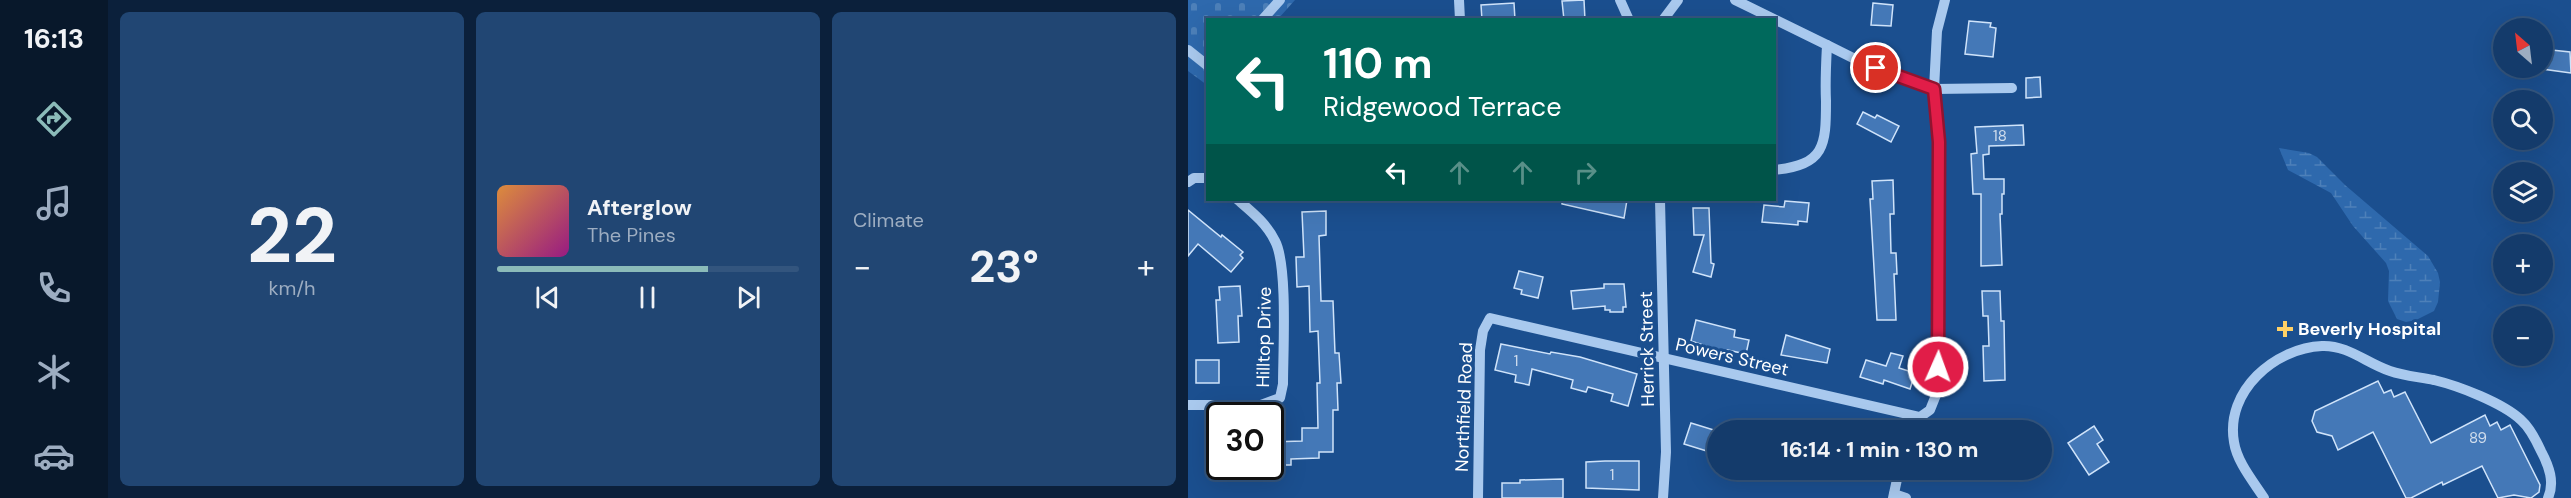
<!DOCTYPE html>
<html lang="en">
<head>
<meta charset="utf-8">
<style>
  :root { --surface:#143b6b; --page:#214673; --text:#f1f3f6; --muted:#9dadc1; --line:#33557e; --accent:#8bbbb9 }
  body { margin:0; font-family:"DM Sans",sans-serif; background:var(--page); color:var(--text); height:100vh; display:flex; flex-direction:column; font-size:22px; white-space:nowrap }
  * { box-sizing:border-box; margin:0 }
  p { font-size:20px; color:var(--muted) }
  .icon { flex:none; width:33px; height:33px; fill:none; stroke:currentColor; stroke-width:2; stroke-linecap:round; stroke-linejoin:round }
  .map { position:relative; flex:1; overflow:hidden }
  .details { display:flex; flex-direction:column; gap:12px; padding:12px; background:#0b203b; width:1080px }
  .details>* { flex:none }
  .hud { position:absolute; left:18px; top:18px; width:570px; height:183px; border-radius:0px; box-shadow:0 6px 24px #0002,0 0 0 2px var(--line); background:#00695c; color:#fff; overflow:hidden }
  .needle { width:39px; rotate:332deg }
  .buttons { position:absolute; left:1305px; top:18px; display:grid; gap:12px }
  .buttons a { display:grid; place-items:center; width:60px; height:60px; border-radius:50%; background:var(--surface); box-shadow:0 6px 24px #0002,0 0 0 2px var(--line); font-size:30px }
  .speed { position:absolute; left:18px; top:402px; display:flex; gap:12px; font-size:30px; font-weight:700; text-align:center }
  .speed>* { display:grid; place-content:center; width:78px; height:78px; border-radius:50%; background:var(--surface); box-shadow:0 6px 24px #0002,0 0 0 2px var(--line); line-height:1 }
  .speed .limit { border:3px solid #111; border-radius:9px; background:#fff; color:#111 }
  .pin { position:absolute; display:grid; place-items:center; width:51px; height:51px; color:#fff; margin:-26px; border:3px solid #fff; border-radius:50%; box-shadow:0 2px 6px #0007 }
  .me { position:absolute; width:66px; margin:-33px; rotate:2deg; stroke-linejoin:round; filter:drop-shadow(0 0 4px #0008) }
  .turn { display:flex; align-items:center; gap:21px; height:126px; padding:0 18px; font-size:27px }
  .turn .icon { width:78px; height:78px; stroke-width:2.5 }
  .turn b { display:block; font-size:42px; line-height:51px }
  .lanes { display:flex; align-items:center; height:57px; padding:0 18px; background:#0003; justify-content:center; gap:30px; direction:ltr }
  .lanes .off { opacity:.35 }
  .big { font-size:45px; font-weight:700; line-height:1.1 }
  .details .widget { flex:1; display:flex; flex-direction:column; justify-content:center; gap:9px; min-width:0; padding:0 21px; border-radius:9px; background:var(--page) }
  .details .dial { align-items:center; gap:0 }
  .dial b { font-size:78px; line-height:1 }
  .song { display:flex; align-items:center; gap:18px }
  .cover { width:72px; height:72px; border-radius:9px; background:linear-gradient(135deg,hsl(30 70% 55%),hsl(310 70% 35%)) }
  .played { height:6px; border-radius:3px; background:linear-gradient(90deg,var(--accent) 70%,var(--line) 70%) }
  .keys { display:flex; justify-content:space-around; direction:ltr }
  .heat { display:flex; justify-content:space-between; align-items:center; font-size:33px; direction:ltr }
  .details .tiles { flex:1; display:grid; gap:12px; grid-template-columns:repeat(3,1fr) }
  .trip { position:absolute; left:519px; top:420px; width:345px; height:60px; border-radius:30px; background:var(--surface); box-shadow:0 6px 24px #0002,0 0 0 2px var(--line); font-weight:700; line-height:60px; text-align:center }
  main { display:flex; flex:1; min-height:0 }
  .dock { display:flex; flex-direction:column; width:108px; justify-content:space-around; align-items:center; background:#08182b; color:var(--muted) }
  .dock .icon { width:42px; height:42px }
  .dock .on { color:var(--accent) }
  .dock b { font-size:27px; color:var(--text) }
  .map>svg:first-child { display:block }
</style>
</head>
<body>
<main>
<nav class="dock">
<b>16:13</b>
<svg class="icon on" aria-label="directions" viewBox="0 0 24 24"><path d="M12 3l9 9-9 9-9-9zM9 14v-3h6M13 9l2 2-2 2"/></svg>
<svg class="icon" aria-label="music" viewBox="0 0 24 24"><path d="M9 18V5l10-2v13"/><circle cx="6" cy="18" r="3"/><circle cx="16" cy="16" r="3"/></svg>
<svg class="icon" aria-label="phone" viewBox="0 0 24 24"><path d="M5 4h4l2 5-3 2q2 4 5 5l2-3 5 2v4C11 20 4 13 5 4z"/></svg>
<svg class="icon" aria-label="climate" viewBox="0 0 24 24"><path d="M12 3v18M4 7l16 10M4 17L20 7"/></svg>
<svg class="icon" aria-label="car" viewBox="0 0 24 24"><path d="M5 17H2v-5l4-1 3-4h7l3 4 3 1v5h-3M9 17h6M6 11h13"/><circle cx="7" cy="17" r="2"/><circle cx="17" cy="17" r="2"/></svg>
</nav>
<section class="details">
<div class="tiles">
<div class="widget dial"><b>22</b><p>km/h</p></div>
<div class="widget">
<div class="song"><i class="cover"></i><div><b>Afterglow</b><p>The Pines</p></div></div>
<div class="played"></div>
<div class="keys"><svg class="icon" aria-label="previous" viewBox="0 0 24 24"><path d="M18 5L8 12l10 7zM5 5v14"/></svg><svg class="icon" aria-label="pause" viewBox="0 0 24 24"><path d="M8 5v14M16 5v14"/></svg><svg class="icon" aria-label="next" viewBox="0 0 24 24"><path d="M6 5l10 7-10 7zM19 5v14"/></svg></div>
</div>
<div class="widget"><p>Climate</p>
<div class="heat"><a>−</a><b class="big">23°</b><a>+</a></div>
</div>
</div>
</section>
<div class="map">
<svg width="1383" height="498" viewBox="0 0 1383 498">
  <defs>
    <pattern id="wetland-marsh" width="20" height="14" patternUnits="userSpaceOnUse" patternTransform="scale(1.5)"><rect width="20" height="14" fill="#2e69ad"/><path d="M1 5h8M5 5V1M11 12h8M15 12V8" fill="none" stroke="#4d80b9"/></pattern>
    <pattern id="cemetery-stones" width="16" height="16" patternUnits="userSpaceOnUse" patternTransform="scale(1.5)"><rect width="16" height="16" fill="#2e69ad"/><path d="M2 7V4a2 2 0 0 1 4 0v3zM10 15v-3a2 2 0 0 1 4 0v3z" fill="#4d80b9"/></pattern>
  </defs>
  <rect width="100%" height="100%" fill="#1b4f8f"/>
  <path fill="url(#wetland-marsh)" d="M 1091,148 L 1121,153 L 1129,157 L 1157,185 L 1240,256 L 1250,273 L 1252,282 L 1250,302 L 1246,311 L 1228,320 L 1218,322 L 1209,319 L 1200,301 L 1201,271 L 1198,263 L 1165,226 L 1143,193 L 1100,170 Z"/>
  <path fill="url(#cemetery-stones)" d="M 0,0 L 107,0 L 90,19 L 20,20 L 19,85 L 0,71 Z"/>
  <g fill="#4478b7" stroke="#cfe3fa" stroke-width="1.5">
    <path d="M 396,0 L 397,20 L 376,20 L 374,1 Z"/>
    <path d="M 326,3 L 327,20 L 294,20 L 293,5 Z"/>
    <path d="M 685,3 L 705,5 L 703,26 L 683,25 Z"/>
    <path d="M 781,21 L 803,23 L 802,27 L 808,28 L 805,57 L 777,54 Z"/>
    <path d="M 1354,49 L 1382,52 L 1383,73 L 1354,69 Z"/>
    <path d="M 852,77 L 853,97 L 838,98 L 838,78 Z"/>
    <path d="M 675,112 L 687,118 L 689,115 L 711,126 L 703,142 L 669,124 Z"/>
    <path d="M 835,125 L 836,145 L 801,146 L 801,154 L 795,155 L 796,179 L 816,179 L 816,194 L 814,194 L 814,214 L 812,214 L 814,265 L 793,266 L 793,194 L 785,194 L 783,154 L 789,153 L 787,127 Z"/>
    <path d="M 705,180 L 706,214 L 702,214 L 703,253 L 708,253 L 709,274 L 706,274 L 708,320 L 689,320 L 682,199 L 685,199 L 684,181 Z"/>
    <path d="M 374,200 L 439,200 L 436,218 L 374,204 Z"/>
    <path d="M 597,201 L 621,203 L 619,222 L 610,221 L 610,225 L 574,222 L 576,205 L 596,207 Z"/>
    <path d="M 505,208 L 521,208 L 523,263 L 526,264 L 523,277 L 505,272 L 516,235 L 506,235 Z"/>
    <path d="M 0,210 L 33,237 L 34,235 L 55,252 L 52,255 L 55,258 L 43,272 L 10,244 L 0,256 Z"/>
    <path d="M 138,211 L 138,235 L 131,236 L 133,301 L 145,301 L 147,353 L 151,353 L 153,383 L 149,383 L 150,410 L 145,410 L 145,452 L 131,452 L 131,458 L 103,459 L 103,465 L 82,465 L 82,442 L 114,441 L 114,428 L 130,428 L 129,383 L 132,383 L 130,331 L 122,332 L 121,286 L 109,287 L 108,257 L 116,257 L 114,212 Z"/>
    <path d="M 331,271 L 355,277 L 350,298 L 333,294 L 334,290 L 326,288 Z"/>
    <path d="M 416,284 L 436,284 L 438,307 L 435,307 L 435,312 L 422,312 L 422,310 L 417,310 L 417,306 L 385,309 L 383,291 L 416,288 Z"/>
    <path d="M 52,286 L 54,316 L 50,316 L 51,342 L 30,343 L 28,300 L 32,300 L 31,287 Z"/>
    <path d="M 794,291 L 812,291 L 813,321 L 816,321 L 817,380 L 796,381 L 795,346 L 801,346 L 800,316 L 795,316 Z"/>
    <path d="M 508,320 L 547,330 L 546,337 L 561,340 L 558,354 L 539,350 L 537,357 L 525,353 L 526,350 L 514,347 L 515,345 L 503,341 Z"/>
    <path d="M 598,335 L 642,349 L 639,363 L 593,355 Z"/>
    <path d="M 313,344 L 362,354 L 363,352 L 392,357 L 449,374 L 440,406 L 423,401 L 425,394 L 400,387 L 398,392 L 383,388 L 385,380 L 344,369 L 341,385 L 327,382 L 328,375 L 307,370 Z"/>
    <path d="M 703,353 L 715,356 L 711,368 L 727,373 L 722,389 L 696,380 L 695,384 L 672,377 L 678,360 L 698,366 Z"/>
    <rect x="8" y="360" width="23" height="23"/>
    <path d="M 1190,381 L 1196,393 L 1203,390 L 1206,397 L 1217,392 L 1243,443 L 1297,415 L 1302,426 L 1309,422 L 1313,430 L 1322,425 L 1352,485 L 1351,492 L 1343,498 L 1326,495 L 1310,498 L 1294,466 L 1255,485 L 1254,482 L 1223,498 L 1218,498 L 1185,432 L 1150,450 L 1144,436 L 1129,432 L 1124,421 L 1127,411 Z"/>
    <path d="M 503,423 L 529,431 L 522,452 L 496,444 Z"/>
    <path d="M 906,426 L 915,440 L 909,444 L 921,462 L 901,475 L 880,443 Z"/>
    <path d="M 417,461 L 451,461 L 451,490 L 398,488 L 398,462 Z"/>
    <path d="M 375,479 L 375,498 L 314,498 L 314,483 L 332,483 L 332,480 Z"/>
  </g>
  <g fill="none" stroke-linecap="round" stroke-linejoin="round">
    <g stroke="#a9c9ee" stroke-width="10">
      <path d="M 271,0 L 272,20"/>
      <path d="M 432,0 L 441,20"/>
      <path d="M 547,0 L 639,45 C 638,64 637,82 638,101 C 638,146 637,165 586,170"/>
      <path d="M 74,20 L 92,0"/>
      <path d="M 475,20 L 490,0"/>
      <path d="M 639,45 L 669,60 L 746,89 L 824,88"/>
      <path d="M 0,50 L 20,66"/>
      <path d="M 0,182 L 6,178 L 20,178"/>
      <path d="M 472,200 L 478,452 L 475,498"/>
      <path d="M 0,405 L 73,405 L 92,398 L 95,384 C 95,353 100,265 87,241 C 79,224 64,212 50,200"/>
      <path d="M 706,494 L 718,498"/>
      <path d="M 290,498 L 292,350 L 295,331 L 302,318 L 732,417 L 742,410 L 750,390 L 752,298 L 751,142 L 746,89 L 749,31 L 757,0"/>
      <path d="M 705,498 L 711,470"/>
      <path d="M 1076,498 C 1065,481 1049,462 1046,442 C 1037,391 1087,348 1134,346 C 1160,345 1178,363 1202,371 C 1216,376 1232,377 1246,380 C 1271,386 1315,403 1333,420 C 1342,428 1348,440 1353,451 C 1361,466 1367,482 1360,498"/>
    </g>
  </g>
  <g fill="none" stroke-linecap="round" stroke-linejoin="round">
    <defs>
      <path id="route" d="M 688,68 L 746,89 L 751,142 L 750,367"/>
    </defs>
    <use href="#route" stroke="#92132f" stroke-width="15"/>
    <use href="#route" stroke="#e11d48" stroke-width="10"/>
  </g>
  <path fill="#ffd166" stroke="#1b4f8f" stroke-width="2" d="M1094 320h6v6h6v6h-6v6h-6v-6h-6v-6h6z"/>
  <g text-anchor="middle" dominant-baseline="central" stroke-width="6" stroke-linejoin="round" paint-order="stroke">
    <g font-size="15" fill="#d0dded">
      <text x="812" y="136">18</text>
      <text x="328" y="361">1</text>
      <text x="1290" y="438">89</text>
      <text x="424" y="475">1</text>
    </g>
    <g font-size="18" font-weight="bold" fill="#fff" stroke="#1b4f8f" text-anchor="start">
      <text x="1110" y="329">Beverly Hospital</text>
    </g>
    <g font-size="18" fill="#fff" stroke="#1b4f8f">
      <text transform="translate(76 337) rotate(-89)">Hilltop Drive</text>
      <text transform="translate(459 349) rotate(-91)">Herrick Street</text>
      <text transform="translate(544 357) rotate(13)">Powers Street</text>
      <text transform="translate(276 407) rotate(-88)">Northfield Road</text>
    </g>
  </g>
</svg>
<div class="buttons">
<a><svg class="needle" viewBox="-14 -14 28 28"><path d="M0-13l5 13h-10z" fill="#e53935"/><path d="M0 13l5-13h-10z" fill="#9dadc1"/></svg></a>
<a><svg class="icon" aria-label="search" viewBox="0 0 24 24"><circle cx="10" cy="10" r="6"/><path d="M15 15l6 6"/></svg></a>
<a><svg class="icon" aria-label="layers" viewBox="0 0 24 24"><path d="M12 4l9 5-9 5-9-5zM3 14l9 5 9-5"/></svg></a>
<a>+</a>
<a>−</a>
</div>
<div class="speed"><div class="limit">30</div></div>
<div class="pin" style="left:688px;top:68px;background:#d93025"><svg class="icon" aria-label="arrive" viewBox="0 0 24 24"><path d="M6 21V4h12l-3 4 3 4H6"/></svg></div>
<svg class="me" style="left:750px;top:367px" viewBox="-20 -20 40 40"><circle r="17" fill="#e11d48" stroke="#fff" stroke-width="3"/><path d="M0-11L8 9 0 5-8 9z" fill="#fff"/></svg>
<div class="trip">16:14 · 1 min · 130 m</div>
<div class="hud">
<div class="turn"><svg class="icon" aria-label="left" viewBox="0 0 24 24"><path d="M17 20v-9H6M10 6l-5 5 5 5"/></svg><div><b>110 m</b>Ridgewood Terrace</div></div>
<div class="lanes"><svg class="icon" aria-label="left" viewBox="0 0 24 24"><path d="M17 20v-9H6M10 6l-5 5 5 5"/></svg><svg class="icon off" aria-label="ahead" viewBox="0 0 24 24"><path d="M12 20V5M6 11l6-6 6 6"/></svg><svg class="icon off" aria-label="ahead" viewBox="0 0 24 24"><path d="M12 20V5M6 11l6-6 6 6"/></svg><svg class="icon off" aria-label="right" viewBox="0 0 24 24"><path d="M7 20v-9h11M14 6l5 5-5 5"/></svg></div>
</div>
</div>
</main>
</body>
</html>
